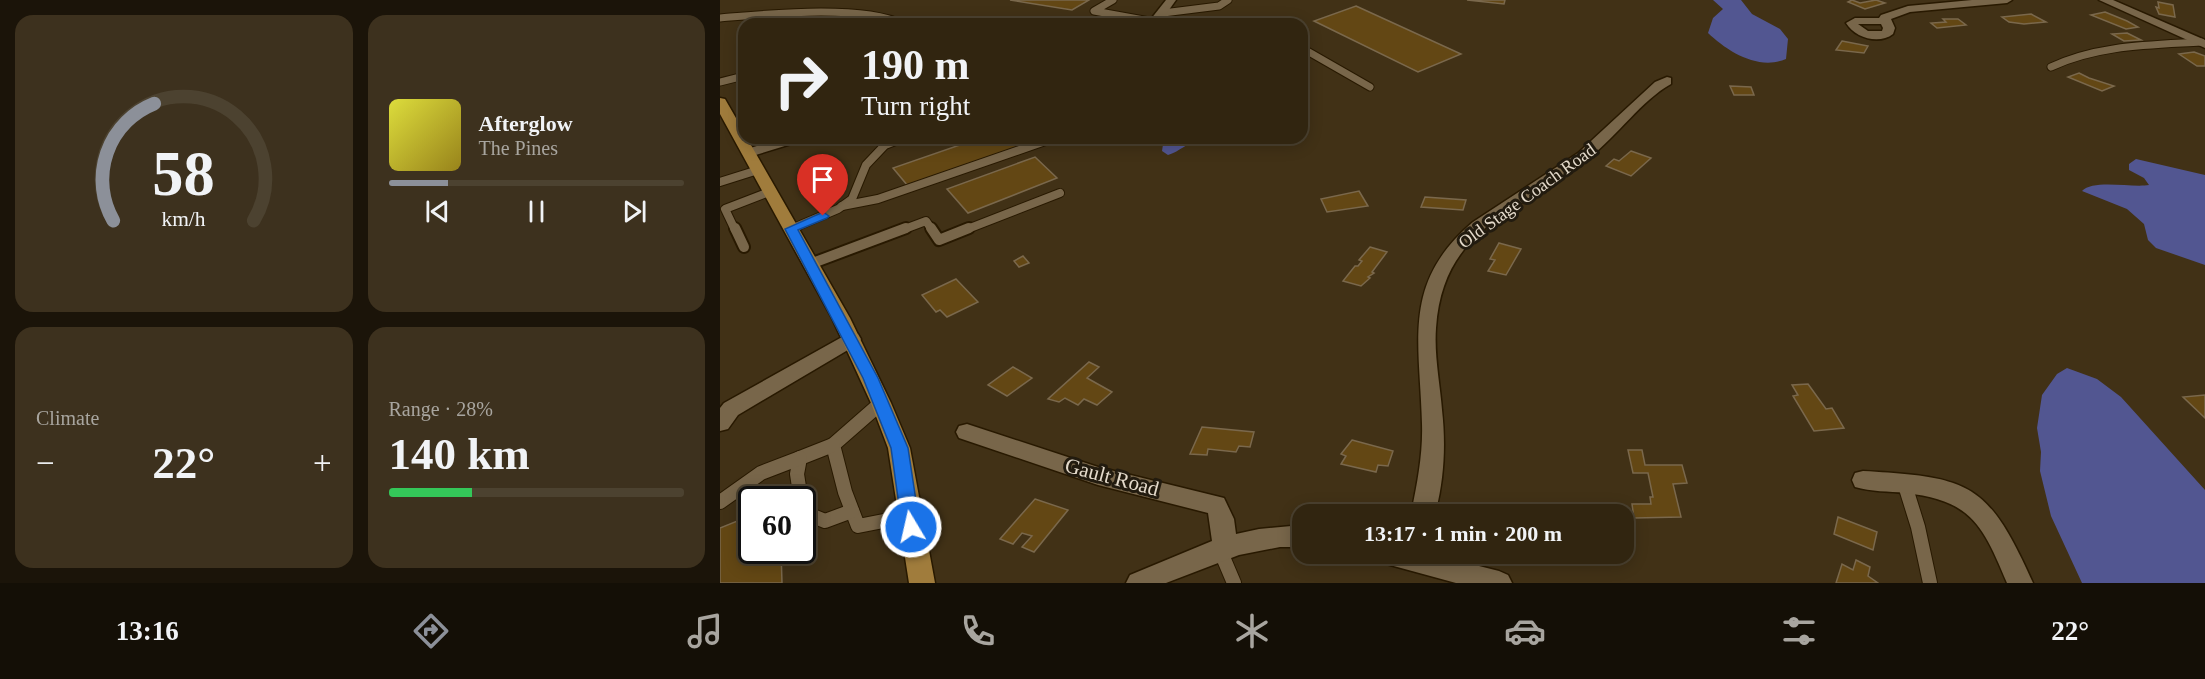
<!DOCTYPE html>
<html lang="en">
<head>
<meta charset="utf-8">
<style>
  :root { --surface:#312510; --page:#3d311e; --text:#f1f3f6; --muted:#a8a59f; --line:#4c4230; --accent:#8c9099 }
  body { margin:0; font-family:"Times New Roman",serif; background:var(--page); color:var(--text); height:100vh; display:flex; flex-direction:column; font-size:22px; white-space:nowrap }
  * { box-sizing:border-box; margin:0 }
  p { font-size:20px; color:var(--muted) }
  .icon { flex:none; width:33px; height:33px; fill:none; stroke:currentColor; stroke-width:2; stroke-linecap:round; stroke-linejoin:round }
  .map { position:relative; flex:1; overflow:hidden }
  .details { display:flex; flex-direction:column; gap:15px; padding:15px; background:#1b1409; width:720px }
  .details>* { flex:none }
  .banner { position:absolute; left:18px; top:18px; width:570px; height:126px; border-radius:18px; box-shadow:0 3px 15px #0003,0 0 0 2px var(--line); background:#312510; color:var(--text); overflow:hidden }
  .speed { position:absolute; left:18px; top:486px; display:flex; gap:12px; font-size:30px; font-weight:700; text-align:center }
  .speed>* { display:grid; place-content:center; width:78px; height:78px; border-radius:50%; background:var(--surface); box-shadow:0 3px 15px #0003,0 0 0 2px var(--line); line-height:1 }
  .speed .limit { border:3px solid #111; border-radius:9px; background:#fff; color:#111 }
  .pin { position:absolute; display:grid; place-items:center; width:51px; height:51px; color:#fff; margin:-62px -26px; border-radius:50% 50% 50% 0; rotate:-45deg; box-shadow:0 0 6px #0007 }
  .pin .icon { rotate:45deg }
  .me { position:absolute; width:66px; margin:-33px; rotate:351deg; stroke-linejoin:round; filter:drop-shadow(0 0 4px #0008) }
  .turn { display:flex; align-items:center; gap:21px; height:126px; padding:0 24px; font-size:27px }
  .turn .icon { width:78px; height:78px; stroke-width:2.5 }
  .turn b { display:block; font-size:42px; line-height:51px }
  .big { font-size:45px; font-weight:700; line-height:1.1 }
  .details .tile { flex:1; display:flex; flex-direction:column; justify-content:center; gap:9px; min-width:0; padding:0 21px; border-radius:18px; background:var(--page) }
  .details .dial { align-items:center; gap:0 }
  .dial svg { height:156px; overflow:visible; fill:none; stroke:var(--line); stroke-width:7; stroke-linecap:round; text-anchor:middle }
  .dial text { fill:var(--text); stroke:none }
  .song { display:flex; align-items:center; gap:18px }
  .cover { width:72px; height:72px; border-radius:9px; background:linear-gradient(135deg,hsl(60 70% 55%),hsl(50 70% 35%)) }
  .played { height:6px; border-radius:3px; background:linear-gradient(90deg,var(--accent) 20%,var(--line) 20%) }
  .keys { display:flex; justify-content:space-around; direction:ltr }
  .heat { display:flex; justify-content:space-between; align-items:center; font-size:33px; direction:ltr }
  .charge { height:9px; border-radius:4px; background:linear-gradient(90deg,#34c759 28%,var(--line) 0) }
  .details .tiles { flex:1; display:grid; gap:15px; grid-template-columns:repeat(2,1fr) }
  .trip { position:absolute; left:572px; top:504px; width:342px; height:60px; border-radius:18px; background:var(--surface); box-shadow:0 3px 15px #0003,0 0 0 2px var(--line); font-weight:700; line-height:60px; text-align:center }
  .tabs { display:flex; height:96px; justify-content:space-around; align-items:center; background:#140f06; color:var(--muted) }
  .tabs .icon { width:42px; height:42px }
  .tabs .current { color:var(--accent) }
  .tabs b { font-size:27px; color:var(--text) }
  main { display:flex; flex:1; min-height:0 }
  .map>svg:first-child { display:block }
</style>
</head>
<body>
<main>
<section class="details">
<div class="tiles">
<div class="tile dial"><svg viewBox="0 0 100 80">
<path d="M14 69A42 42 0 1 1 86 69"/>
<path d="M14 69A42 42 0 0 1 35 9" stroke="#8c9099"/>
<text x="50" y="56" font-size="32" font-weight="700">58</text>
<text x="50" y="72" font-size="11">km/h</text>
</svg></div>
<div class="tile">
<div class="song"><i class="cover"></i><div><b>Afterglow</b><p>The Pines</p></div></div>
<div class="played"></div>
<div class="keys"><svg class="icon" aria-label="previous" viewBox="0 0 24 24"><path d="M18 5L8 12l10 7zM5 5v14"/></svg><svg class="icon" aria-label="pause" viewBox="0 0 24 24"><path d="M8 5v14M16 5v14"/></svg><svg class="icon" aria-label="next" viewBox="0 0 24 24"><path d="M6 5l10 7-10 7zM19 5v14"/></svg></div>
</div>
<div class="tile"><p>Climate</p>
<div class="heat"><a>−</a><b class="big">22°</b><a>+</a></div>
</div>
<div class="tile"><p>Range · 28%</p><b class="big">140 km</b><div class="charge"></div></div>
</div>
</section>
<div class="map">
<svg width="1485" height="583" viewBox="0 0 1485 583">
  <rect width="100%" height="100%" fill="#413116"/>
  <g fill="#525691">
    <path d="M 993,0 L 1021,0 L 1032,14 L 1060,29 L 1068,39 L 1066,59 C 1038,71 1007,51 988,33 L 993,18 L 1003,9 Z"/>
    <path d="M 444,138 L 482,138 C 468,142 459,152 448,155 L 442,151 Z"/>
    <path d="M 1416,159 L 1485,175 L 1485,265 L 1436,248 L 1428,240 L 1424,224 L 1407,209 L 1362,191 C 1373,179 1412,188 1429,185 L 1424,178 L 1409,170 L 1409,164 Z"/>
    <path d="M 1347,368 L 1377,379 L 1401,397 L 1485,490 L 1485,583 L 1362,583 L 1331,516 L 1320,471 L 1321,452 L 1317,428 L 1322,395 L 1337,374 Z"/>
  </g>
  <g fill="#634714" stroke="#7a684c" stroke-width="1.5">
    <path d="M 290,0 L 369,0 L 352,10 Z"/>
    <path d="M 747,0 L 785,0 L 784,4 Z"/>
    <path d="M 1132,0 L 1140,3 L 1156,0 L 1165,3 L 1145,9 L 1128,2 Z"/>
    <path d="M 1438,2 L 1453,5 L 1455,17 L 1439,14 L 1436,7 L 1439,8 Z"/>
    <path d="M 636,6 L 741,54 L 698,72 L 594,21 Z"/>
    <path d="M 1385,12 L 1407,21 L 1418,27 L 1406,29 L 1371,15 Z"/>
    <path d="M 1311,14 L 1326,22 L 1304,24 L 1289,22 L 1282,17 Z"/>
    <path d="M 1223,19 L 1238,19 L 1246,25 L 1217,28 L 1211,23 L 1226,22 Z"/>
    <path d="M 1407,33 L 1421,40 L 1404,41 L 1392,34 Z"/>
    <path d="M 1122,41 L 1148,46 L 1144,53 L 1116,50 Z"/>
    <path d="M 1474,52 L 1485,56 L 1485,66 L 1477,66 L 1459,54 Z"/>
    <path d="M 1359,73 L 1369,78 L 1394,86 L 1382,91 L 1348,77 Z"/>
    <path d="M 1010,86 L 1031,87 L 1034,95 L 1014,95 Z"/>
    <path d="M 260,138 L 323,138 L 188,186 L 173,168 Z"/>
    <path d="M 911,151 L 931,158 L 911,176 L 886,166 L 894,159 L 899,161 Z"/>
    <path d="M 315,157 L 337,178 L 248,213 L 227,189 Z"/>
    <path d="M 639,191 L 648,206 L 607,212 L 601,199 Z"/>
    <path d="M 705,197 L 746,200 L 743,210 L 701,207 Z"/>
    <path d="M 779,243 L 801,249 L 786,275 L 768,271 L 775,260 L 770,259 Z"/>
    <path d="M 650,247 L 667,252 L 652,272 L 654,273 L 648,277 L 650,278 L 641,286 L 623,281 L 635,266 L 638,266 L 642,261 L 639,260 Z"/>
    <path d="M 303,256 L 309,263 L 299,267 L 294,261 Z"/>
    <path d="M 236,279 L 258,302 L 227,317 L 220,310 L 216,312 L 202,295 Z"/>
    <path d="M 369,362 L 379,367 L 367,378 L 392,392 L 377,405 L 364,399 L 358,405 L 345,398 L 339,402 L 328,399 Z"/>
    <path d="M 293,367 L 312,378 L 287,396 L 268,385 Z"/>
    <path d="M 1088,384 L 1106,409 L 1112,408 L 1124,428 L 1094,431 L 1073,396 L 1078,395 L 1072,385 Z"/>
    <path d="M 1485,395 L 1485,418 L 1463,397 Z"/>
    <path d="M 482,427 L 534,432 L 530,447 L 519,446 L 516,452 L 488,449 L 487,455 L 470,454 Z"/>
    <path d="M 632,440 L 673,451 L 668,466 L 658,465 L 656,472 L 621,464 L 626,456 L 621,454 Z"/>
    <path d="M 908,450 L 922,450 L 925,465 L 962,465 L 967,483 L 953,484 L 961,517 L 914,518 L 912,504 L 931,504 L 930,497 L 933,497 L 928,473 L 913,473 Z"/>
    <path d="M 315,499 L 348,510 L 314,552 L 302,547 L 312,536 L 302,533 L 293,544 L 280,539 Z"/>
    <path d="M 32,515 L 32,550 L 61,550 L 62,583 L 0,583 L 0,528 Z"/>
    <path d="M 1118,517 L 1157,532 L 1153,550 L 1114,534 Z"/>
    <path d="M 1136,560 L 1150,567 L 1148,576 L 1158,583 L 1116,583 L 1122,564 L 1133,570 Z"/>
  </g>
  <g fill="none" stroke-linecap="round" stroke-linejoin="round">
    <defs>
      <g id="lane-far3">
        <path d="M 393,0 L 374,11 L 435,22"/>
        <path d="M 443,13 L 499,6 L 508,0"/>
        <path d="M 0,18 C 47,14 141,4 183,24"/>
        <path d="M 582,48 L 650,87"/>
        <path d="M 1331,67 C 1377,45 1431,45 1481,42"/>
        <path d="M 0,82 L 24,76"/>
      </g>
      <g id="lane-far2">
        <path d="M 14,125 L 24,121"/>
        <path d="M 0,182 L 38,170"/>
        <path d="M 122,206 L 158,199 L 334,138"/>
        <path d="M 71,229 L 118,209 L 132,199 L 146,165 L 165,145 L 183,138"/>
        <path d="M 15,230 L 5,209 L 49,192"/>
        <path d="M 182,230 L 206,221 L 212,230"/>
        <path d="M 245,230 L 340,193"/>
      </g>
      <g id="lane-far1">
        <path d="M 15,228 L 24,247"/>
        <path d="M 211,228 L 219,240 L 249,228"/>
        <path d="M 90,264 L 186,228"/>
      </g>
      <g id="lane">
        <path d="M 161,403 L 113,445 L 125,492 L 138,526 L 189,516"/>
        <path d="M 1184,482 L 1198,527 L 1210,583"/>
        <path d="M 81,500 L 77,474 L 80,458 L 113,445"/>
        <path d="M 0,502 L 41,473 L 80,458"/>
        <path d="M 82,508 L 83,512 L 105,521 L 132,511"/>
        <path d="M 500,550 L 514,583"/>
      </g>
      <g id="street">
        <path d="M 446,0 L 456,0 L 439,24 L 427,24 Z"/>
        <path d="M 1252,0 L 1292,0 L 1287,3 L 1190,12 L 1171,19 L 1175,28 L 1173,34 C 1159,45 1135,38 1126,23 L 1135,18 L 1159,18 L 1161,15 L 1188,6 ZM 1138,24 L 1161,24 L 1163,28 L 1162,31 L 1148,31 Z"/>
        <path d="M 1379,0 L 1393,0 L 1485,40 L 1485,48 Z"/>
        <path d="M 947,77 L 951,78 L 951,84 C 922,100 897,136 870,157 C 802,212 723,224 716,328 C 714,356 720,383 722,410 C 726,445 724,481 715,514 L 691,514 C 697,484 703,455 702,424 C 700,341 681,283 753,222 L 858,153 L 935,82 Z"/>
        <path d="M 62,138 L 83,138 L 81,141 L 29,157 L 22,153 L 24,150 Z"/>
        <path d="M 131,332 L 138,334 L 141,339 L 138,344 L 18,415 L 8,429 L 0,431 L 0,408 L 4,403 Z"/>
        <path d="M 247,424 L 378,467 L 504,498 L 514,519 L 516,534 L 539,529 L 582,525 L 582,547 L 560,547 L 519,555 L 446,583 L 406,583 L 410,575 L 492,541 L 488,513 L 378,485 L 239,438 L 236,432 L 239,426 Z"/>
        <path d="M 1143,471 C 1251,477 1268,483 1313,583 L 1287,583 C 1263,526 1252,500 1185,493 C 1169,491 1151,492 1135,487 L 1132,480 L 1135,473 Z"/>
        <path d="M 658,554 L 711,554 L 779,571 L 788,575 L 792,583 L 736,583 L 670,565 L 661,562 Z"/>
      </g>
      <path id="primary" d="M 0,98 L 5,99 L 24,132 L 24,138 L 27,138 L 130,318 L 171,403 L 190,448 L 215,583 L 189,583 L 168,448 L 151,403 L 112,318 L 0,114 Z"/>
    </defs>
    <use href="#lane-far3" stroke="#281900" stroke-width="9"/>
    <use href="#lane-far2" stroke="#281900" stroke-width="10"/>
    <use href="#lane-far1" stroke="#281900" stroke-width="14"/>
    <use href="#lane" stroke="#281900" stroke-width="16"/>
    <use href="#street" stroke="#281900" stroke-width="3"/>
    <use href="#primary" stroke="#281900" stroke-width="3"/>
    <use href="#lane-far3" stroke="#78664a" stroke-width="7"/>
    <use href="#lane-far2" stroke="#78664a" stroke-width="8"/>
    <use href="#lane-far1" stroke="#78664a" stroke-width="10"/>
    <use href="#lane" stroke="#78664a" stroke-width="14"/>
    <use href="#street" fill="#78664a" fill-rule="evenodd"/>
    <use href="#primary" fill="#a07c3c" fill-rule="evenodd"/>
  </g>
  <path fill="#1a73e8" stroke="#114b97" stroke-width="1.5" d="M 103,212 L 109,216 L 107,218 L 78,230 L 158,378 L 188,448 L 200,527 L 197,532 L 191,535 L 185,532 L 182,527 L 171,448 L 143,378 L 65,229 Z"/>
  <g text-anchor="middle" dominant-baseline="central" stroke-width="6" stroke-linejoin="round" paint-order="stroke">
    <g font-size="18" fill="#e4dacb" stroke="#221b0f">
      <text transform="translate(807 196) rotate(-36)">Old Stage Coach Road</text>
    </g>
    <g font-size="21" fill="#e4dacb" stroke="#221b0f">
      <text transform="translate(392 477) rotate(15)">Gault Road</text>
    </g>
  </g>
</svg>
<div class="speed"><div class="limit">60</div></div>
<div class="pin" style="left:103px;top:216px;background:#d93025"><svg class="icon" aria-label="arrive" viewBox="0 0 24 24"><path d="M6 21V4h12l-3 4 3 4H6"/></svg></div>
<svg class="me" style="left:191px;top:527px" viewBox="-20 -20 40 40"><circle r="17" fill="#1a73e8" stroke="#fff" stroke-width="3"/><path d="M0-11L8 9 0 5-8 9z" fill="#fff"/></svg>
<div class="trip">13:17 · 1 min · 200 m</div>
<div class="banner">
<div class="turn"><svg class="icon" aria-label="right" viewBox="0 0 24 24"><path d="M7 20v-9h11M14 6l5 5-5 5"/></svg><div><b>190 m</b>Turn right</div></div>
</div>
</div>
</main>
<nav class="tabs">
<b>13:16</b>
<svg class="icon current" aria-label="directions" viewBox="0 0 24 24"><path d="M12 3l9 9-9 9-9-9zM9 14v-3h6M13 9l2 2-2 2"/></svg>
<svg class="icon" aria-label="music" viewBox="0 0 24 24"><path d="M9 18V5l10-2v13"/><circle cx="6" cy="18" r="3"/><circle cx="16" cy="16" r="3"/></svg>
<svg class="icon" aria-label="phone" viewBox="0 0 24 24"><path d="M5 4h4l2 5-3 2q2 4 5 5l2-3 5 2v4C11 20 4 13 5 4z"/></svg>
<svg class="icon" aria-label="climate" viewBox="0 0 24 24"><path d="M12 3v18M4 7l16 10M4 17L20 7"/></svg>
<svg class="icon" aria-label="car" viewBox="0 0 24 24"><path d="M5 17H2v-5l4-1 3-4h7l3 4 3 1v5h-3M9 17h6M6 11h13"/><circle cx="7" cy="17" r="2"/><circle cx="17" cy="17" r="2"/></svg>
<svg class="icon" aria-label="filters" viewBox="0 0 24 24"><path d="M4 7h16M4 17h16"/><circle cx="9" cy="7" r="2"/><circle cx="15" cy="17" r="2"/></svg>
<b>22°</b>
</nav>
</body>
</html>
